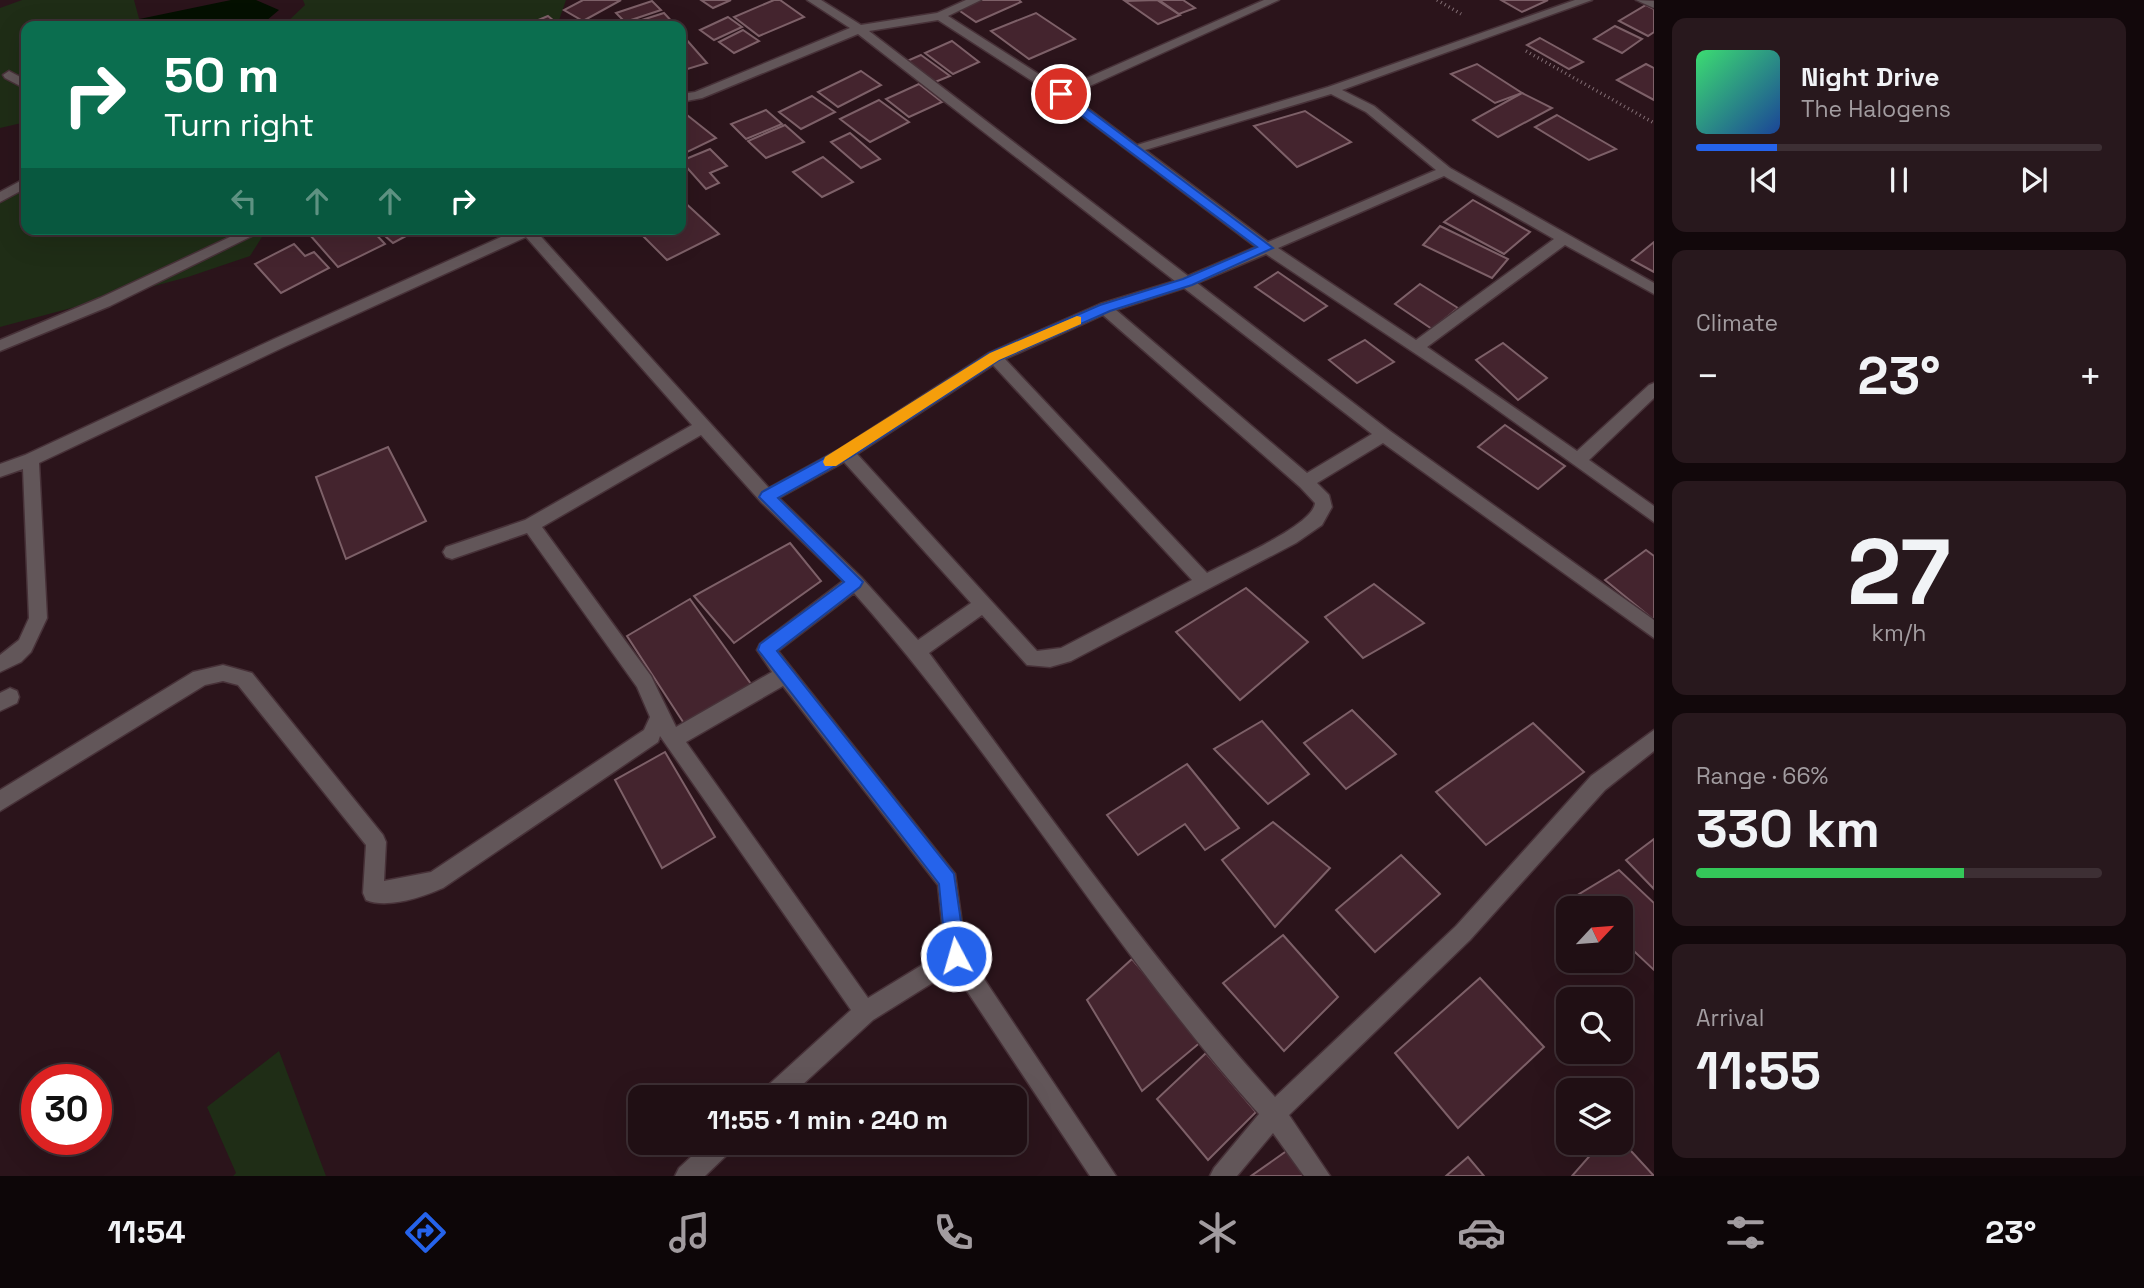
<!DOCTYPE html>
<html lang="en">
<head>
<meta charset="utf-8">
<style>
  :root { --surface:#200f14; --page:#28181d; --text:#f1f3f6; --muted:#a29ca0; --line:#3d2f34; --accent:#2563eb }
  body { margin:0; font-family:"Space Grotesk",sans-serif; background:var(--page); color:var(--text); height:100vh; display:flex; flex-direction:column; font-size:26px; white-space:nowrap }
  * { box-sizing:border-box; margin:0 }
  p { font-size:23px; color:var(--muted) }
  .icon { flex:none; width:38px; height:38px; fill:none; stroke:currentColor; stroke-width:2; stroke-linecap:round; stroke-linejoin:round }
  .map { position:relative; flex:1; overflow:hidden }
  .drawer { display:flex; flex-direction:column; gap:18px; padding:18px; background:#12080b; width:490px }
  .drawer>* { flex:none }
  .top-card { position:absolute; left:21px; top:21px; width:665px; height:214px; border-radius:14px; box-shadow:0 7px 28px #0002,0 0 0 2px var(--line); background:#0b6e4f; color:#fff; overflow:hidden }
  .needle { width:46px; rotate:64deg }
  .controls { position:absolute; left:1556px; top:896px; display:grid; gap:14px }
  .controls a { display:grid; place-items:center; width:77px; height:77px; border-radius:14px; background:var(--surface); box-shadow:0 7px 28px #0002,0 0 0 2px var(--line); font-size:35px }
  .speed { position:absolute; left:21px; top:1064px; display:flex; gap:14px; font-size:35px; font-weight:700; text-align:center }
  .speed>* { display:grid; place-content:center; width:91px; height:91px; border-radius:50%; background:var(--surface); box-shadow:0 7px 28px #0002,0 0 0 2px var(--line); line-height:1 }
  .speed .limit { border:10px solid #d22; background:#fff; color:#111 }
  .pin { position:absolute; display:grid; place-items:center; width:60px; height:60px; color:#fff; margin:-30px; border:4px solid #fff; border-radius:50%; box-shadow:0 2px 7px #0007 }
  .me { position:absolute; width:77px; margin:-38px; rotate:354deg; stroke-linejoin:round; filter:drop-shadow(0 0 5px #0008) }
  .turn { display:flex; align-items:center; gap:24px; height:147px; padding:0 28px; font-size:32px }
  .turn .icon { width:91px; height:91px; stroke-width:2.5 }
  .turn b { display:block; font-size:49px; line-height:60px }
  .lanes { display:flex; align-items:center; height:66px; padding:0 28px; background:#0003; justify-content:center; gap:35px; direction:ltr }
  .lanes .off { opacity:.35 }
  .big { font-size:52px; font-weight:700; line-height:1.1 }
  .drawer .widget { flex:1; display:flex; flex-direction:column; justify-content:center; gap:10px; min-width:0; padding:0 24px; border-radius:14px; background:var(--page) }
  .drawer .dial { align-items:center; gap:0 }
  .dial b { font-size:91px; line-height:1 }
  .song { display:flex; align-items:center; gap:21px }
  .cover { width:84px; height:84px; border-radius:10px; background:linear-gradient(135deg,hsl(140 70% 55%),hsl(220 70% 35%)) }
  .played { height:7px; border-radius:4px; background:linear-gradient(90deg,var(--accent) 20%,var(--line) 20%) }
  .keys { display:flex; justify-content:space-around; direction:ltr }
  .heat { display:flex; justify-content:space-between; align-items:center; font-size:38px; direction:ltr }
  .charge { height:10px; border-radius:5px; background:linear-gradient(90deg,#34c759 66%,var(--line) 0) }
  .trip { position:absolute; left:628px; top:1085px; width:399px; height:70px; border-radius:14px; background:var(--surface); box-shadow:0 7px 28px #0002,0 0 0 2px var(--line); font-weight:700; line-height:70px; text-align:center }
  .tab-bar { display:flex; height:112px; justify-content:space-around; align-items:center; background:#0d0608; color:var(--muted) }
  .tab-bar .icon { width:49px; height:49px }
  .tab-bar .selected { color:var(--accent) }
  .tab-bar b { font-size:32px; color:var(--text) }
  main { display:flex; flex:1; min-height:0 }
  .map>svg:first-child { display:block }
</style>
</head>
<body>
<main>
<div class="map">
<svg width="1654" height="1176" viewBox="0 0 1654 1176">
  <rect width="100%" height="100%" fill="#2b141b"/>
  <g fill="#1f2d16">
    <path d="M 22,0 L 134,0 L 141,26 L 26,26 L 26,122 L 0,128 L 0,8 Z"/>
    <path d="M 303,0 L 566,0 L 557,26 L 283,26 L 305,5 Z"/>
    <path d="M 26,177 L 26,229 L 267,229 L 250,256 L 188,277 L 0,327 L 0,192 Z"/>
    <path d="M 279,1051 L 326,1176 L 233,1176 L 236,1173 L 207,1107 Z"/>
  </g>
  <path fill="#041000" d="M 231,0 L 256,0 L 279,10 L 260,26 L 129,26 L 125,22 Z"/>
  <g fill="#44242e" stroke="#7d6068" stroke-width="2">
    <path d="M 583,0 L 621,0 L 583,21 L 564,10 Z"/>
    <path d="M 701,0 L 731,0 L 713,8 Z"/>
    <path d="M 774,0 L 780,0 L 804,17 L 759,36 L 734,17 Z"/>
    <path d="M 977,0 L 1019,0 L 1021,2 L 976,22 L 957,9 Z"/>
    <path d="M 1157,0 L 1180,15 L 1158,24 L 1125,1 Z"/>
    <path d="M 1159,0 L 1183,0 L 1195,8 L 1179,14 Z"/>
    <path d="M 1501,0 L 1548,0 L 1522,12 Z"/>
    <path d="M 652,1 L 661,10 L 625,22 L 616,13 Z"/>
    <path d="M 1646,5 L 1654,9 L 1654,32 L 1648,36 L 1619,21 Z"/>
    <path d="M 664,13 L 676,26 L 626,25 Z"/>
    <path d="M 1036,13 L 1075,39 L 1029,59 L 991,31 Z"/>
    <path d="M 548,16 L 559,25 L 524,26 Z"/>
    <path d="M 728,17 L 742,27 L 714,40 L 700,30 Z"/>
    <path d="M 1615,26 L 1642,39 L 1622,53 L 1594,39 Z"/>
    <path d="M 743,30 L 759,41 L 734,53 L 719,42 Z"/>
    <path d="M 685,38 L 707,63 L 681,71 L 681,40 Z"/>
    <path d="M 1540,38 L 1583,62 L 1569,69 L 1527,45 Z"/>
    <path d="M 952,41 L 979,62 L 953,74 L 925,53 Z"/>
    <path d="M 921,55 L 950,76 L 935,82 L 907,61 Z"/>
    <path d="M 1477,64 L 1522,93 L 1495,103 L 1451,74 Z"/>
    <path d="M 1646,64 L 1654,68 L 1654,100 L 1617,80 Z"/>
    <path d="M 861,71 L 881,85 L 838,107 L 818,92 Z"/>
    <path d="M 919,84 L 942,102 L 909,117 L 886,99 Z"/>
    <path d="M 1522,93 L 1552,108 L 1498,137 L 1473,120 Z"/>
    <path d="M 812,96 L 835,112 L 801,129 L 779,112 Z"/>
    <path d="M 879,100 L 909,122 L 870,142 L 840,119 Z"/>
    <path d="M 766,110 L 782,124 L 746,139 L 731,124 Z"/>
    <path d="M 1305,111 L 1351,142 L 1297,167 L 1254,126 Z"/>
    <path d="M 687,115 L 716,138 L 681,155 L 681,118 Z"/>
    <path d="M 1557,115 L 1616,149 L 1589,160 L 1535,127 Z"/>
    <path d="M 785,125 L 804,142 L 766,158 L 748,141 Z"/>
    <path d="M 850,133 L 880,159 L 861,168 L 831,142 Z"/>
    <path d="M 710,149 L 727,166 L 710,173 L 719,183 L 706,189 L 681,161 Z"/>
    <path d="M 823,157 L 853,182 L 822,197 L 793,172 Z"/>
    <path d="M 681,199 L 719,234 L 667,260 L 636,229 L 681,229 Z"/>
    <path d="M 1473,200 L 1530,232 L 1504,254 L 1444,222 Z"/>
    <path d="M 1440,226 L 1508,259 L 1492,278 L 1423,245 Z"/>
    <path d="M 323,229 L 371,229 L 385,244 L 338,267 L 310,235 Z"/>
    <path d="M 377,229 L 419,229 L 393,243 Z"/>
    <path d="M 1654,242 L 1654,272 L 1632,260 Z"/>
    <path d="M 294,244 L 305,256 L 314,252 L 329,268 L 281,293 L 255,264 Z"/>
    <path d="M 1278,272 L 1327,306 L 1304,321 L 1255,287 Z"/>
    <path d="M 1420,284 L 1458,308 L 1432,329 L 1395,304 Z"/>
    <path d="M 1365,340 L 1394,362 L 1357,383 L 1329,360 Z"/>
    <path d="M 1503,343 L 1547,378 L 1518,400 L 1476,360 Z"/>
    <path d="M 1505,425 L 1565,466 L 1538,489 L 1478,447 Z"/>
    <path d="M 388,447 L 426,521 L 346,559 L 316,477 Z"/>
    <path d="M 790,543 L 821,581 L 734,643 L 694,596 Z"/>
    <path d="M 1646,550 L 1654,556 L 1654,620 L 1605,580 Z"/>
    <path d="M 1374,584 L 1424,623 L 1363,658 L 1325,617 Z"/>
    <path d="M 1246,588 L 1308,642 L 1240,700 L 1176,632 Z"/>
    <path d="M 690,599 L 751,684 L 685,725 L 627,636 Z"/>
    <path d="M 1352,710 L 1396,754 L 1346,789 L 1304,743 Z"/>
    <path d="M 1262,721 L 1309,774 L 1268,804 L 1214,749 Z"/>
    <path d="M 1533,723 L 1584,772 L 1486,845 L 1436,792 Z"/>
    <path d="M 665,752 L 715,837 L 662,868 L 615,780 Z"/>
    <path d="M 1187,764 L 1239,828 L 1205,850 L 1185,824 L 1138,855 L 1107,815 Z"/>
    <path d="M 1273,822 L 1330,868 L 1275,927 L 1222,860 Z"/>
    <path d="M 1654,839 L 1654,889 L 1626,860 Z"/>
    <path d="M 1401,855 L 1440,894 L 1375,952 L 1336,910 Z"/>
    <path d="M 1619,870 L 1654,903 L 1654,970 L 1620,938 L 1620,908 L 1589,908 L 1576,896 Z"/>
    <path d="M 1283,935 L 1338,997 L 1284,1051 L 1223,983 Z"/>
    <path d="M 1132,959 L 1202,1041 L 1142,1091 L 1087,1000 Z"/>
    <path d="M 1480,978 L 1544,1047 L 1458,1128 L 1395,1053 Z"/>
    <path d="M 1206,1053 L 1256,1112 L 1208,1160 L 1157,1099 Z"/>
    <path d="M 1620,1139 L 1654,1176 L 1572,1176 L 1601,1143 L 1620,1143 Z"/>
    <path d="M 1288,1150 L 1305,1176 L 1251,1176 Z"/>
    <path d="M 1468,1157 L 1484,1176 L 1446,1176 Z"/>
  </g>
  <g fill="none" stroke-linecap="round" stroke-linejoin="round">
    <defs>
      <g id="minor">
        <path d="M 807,0 L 821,0 L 861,25 L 937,13 L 966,0 L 981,0 L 948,16 L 1062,89 L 1264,0 L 1279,0 L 1070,95 L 1137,145 L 1328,87 L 1575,0 L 1592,0 L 1342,90 L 1374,106 L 1450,168 L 1654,283 L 1654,294 L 1565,245 L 1427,347 L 1577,451 L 1649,385 L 1654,383 L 1654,398 L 1589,460 L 1654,506 L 1654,522 L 1464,386 L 1266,254 L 1197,283 L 1390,431 L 1654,620 L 1654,638 L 1383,443 L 1317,483 L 1329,495 L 1332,507 L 1322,525 L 1296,543 L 1071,661 L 1050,667 L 1027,665 L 982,615 L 929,653 C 1041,803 1149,958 1275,1097 L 1456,926 L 1591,776 L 1654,730 L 1654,751 L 1605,790 L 1470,940 L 1289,1115 L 1330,1176 L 1304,1176 L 1273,1133 L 1237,1176 L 1210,1176 L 1214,1168 L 1259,1114 C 1112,950 1000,757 854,593 L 778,651 L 955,874 L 966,952 L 1116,1176 L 1090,1176 L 953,970 L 873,1020 L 789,1097 L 761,1097 L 764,1089 L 851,1010 L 660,736 L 658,742 L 443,888 C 423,897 387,909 366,900 L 363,893 L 366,845 L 238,685 L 223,681 L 205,685 L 0,811 L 0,790 L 193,672 L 223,665 L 252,673 L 383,835 L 386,842 L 384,881 L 431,872 L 644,730 L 650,717 L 637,687 L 527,533 L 452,559 L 446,557 L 443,552 L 446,547 L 525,520 L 692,425 L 526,237 L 284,347 L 39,463 L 47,618 L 31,652 L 21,662 L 0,672 L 0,655 L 19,640 L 29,618 L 23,469 L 0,477 L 0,464 L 25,455 L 274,339 L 519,229 L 534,229 L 769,488 L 840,449 L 989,353 L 1100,304 L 1175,281 L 858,34 L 702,98 L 681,102 L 681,94 L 695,92 L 850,28 ZM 938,20 L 1057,97 L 1256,247 L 1188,276 L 869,31 ZM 1331,94 L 1366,112 L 1436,170 L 1268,242 L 1145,150 ZM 1444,176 L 1554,239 L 1416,340 L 1278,248 ZM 1184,288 L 1372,434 L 1307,473 L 1116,310 ZM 1103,315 L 1300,487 L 1315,503 C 1313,526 1229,561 1207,573 L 1005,359 ZM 993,365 L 1192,580 L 1061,648 L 1037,651 L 857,454 ZM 701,435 L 761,502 L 843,581 L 760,644 L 757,650 L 772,672 L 676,727 L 651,676 L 542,527 ZM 844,462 L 971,603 L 918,640 L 861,577 L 779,498 ZM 783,686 L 938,885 L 945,951 L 868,998 L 686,742 Z"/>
        <path d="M 1636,0 L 1654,1 L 1654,8 Z"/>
        <path d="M 9,71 L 26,80 L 26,89 L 5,78 L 3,75 Z"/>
        <path d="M 26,178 L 26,188 L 0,202 L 0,192 Z"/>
        <path d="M 247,229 L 266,229 L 110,306 L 0,351 L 0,340 L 100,298 Z"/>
        <path d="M 10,688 L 17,691 L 19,697 L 17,703 L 0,711 L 0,693 Z"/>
        <path d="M 706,1143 L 735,1143 L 731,1151 L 705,1176 L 675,1176 L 679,1168 Z"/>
      </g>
    </defs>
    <use href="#minor" stroke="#473138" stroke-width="3"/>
    <g stroke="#826e74" stroke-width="3.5" stroke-dasharray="1 3.5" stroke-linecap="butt">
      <path d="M 1437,0 L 1461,14"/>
      <path d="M 1526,51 L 1654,123"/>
    </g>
    <use href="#minor" fill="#625659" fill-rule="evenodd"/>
  </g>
  <path fill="#2563eb" stroke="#184099" stroke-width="2" d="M 1057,92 L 1065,92 L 1273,248 L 1192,285 L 1110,311 L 999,360 L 851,457 L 778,498 L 863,582 L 860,587 L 777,651 L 954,874 L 966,956 L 963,963 L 956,966 L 949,963 L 946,956 L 939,884 L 758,650 L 760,644 L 844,582 L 759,497 L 762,492 L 841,449 L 990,353 L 1100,305 L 1183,279 L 1257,247 L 1057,97 Z"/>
  <path fill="#f59e0b" d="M 1077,316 L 1081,317 L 1081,324 L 999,360 L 836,466 L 825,466 L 823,462 L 825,457 L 990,353 Z"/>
</svg>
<div class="controls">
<a><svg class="needle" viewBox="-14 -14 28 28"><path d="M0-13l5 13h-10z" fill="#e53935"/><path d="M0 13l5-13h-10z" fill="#a29ca0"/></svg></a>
<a><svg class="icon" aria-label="search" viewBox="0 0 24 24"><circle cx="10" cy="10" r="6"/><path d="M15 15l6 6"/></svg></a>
<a><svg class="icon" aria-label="layers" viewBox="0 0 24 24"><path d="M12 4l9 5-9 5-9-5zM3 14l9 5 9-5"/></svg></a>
</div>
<div class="speed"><div class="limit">30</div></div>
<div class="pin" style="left:1061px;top:94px;background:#d93025"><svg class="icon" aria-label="arrive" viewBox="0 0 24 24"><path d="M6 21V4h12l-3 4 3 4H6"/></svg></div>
<svg class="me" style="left:956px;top:956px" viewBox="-20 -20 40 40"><circle r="17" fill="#2563eb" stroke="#fff" stroke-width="3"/><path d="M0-11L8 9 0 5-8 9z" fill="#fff"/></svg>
<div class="trip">11:55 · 1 min · 240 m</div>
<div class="top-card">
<div class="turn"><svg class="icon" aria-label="right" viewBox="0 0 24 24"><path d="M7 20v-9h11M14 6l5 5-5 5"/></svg><div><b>50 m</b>Turn right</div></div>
<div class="lanes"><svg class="icon off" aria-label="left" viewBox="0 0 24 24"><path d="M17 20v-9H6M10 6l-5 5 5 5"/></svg><svg class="icon off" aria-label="ahead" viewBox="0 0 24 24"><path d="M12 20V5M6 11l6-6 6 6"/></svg><svg class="icon off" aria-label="ahead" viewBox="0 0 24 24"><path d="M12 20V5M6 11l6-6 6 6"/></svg><svg class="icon" aria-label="right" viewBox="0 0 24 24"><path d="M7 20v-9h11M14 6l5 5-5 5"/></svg></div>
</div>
</div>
<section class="drawer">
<div class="widget">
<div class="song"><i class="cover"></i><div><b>Night Drive</b><p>The Halogens</p></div></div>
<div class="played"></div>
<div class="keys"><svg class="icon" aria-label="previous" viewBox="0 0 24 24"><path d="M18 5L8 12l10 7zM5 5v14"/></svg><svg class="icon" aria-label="pause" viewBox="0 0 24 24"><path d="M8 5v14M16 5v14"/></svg><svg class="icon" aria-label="next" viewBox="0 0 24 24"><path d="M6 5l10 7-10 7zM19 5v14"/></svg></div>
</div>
<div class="widget"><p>Climate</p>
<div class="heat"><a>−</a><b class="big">23°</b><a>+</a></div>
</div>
<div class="widget dial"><b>27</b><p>km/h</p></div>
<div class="widget"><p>Range · 66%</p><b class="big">330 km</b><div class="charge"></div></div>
<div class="widget"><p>Arrival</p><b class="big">11:55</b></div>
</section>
</main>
<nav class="tab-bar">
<b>11:54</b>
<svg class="icon selected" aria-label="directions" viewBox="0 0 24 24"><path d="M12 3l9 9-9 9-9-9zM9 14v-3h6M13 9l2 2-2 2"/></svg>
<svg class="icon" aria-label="music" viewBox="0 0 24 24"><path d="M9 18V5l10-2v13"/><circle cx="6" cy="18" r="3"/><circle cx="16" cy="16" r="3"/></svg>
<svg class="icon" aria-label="phone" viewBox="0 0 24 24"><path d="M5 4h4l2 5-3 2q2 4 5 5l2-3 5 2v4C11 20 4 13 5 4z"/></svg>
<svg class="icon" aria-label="climate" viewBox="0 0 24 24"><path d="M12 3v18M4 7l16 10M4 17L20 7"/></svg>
<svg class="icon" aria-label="car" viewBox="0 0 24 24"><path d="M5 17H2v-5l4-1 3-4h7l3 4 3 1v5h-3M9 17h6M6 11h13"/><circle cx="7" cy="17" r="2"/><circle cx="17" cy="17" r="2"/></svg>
<svg class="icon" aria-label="filters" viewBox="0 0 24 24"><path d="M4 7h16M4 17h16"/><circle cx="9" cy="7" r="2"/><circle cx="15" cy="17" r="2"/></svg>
<b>23°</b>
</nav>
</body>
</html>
